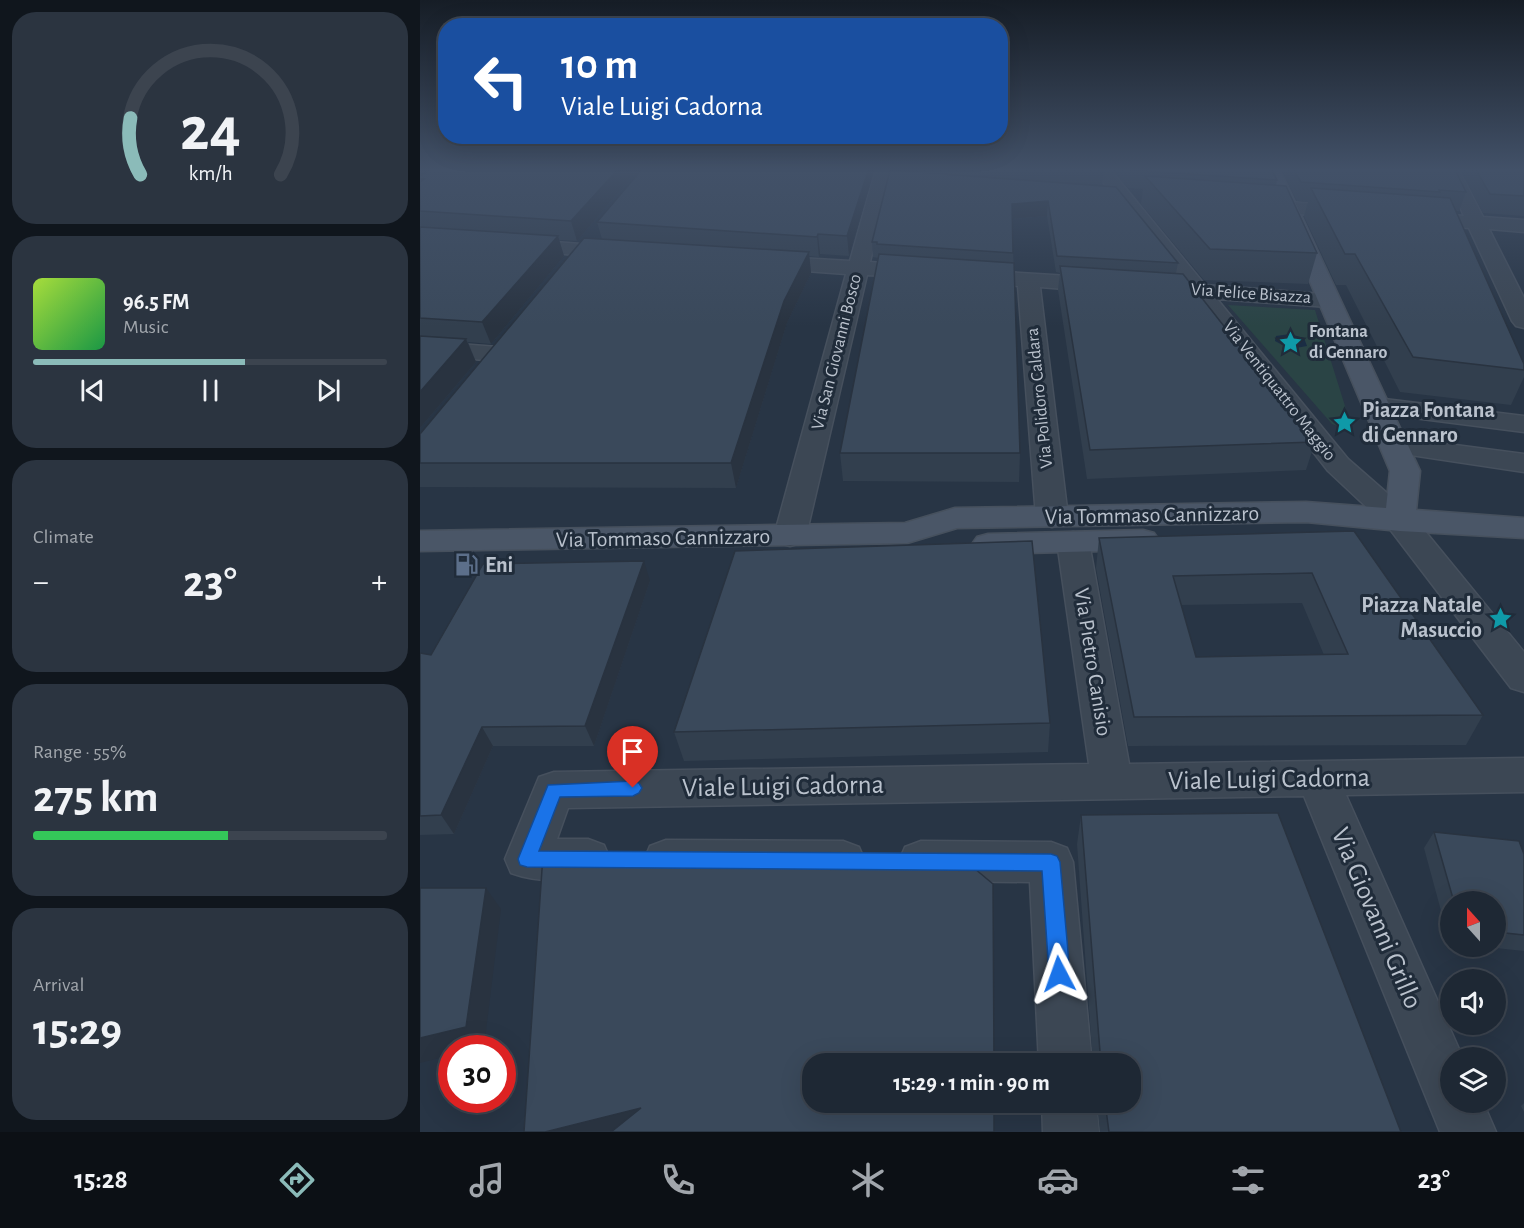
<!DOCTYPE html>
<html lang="en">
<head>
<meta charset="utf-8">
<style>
  :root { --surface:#1e2834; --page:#2b3440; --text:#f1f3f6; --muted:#a1a6ac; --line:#3c444f; --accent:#8bbbb9 }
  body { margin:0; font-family:"Alegreya Sans",sans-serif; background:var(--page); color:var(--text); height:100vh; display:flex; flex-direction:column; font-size:22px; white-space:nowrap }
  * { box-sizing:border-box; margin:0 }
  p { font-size:20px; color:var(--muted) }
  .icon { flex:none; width:33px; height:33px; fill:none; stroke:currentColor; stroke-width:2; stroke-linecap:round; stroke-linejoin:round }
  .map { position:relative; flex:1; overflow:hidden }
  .sheet { display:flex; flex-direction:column; gap:12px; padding:12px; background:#10161d; width:420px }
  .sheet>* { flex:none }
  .banner { position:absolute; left:18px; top:18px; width:570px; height:126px; border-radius:24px; box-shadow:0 6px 24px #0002,0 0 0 2px var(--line); background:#1a4fa0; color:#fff; overflow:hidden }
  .needle { width:39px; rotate:339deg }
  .fabs { position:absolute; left:1020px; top:891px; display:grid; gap:12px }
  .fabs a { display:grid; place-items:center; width:66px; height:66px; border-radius:50%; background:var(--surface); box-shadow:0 6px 24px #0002,0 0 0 2px var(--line); font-size:30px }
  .speed { position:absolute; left:18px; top:1035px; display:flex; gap:12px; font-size:30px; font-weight:700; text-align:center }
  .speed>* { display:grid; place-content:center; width:78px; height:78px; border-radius:50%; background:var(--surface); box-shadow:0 6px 24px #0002,0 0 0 2px var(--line); line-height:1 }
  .speed .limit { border:9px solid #d22; background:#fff; color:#111 }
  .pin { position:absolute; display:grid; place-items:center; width:51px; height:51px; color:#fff; margin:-62px -26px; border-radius:50% 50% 50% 0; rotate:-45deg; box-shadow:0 0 6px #0007 }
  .pin .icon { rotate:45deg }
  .me { position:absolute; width:66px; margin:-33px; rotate:356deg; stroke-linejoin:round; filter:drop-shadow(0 0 4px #0008) }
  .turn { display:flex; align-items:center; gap:21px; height:126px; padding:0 24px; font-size:27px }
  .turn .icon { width:78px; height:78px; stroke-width:2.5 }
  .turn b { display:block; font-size:42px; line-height:51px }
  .big { font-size:45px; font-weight:700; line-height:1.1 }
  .sheet .tile { flex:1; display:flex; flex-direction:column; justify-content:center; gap:9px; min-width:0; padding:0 21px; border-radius:24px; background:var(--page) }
  .sheet .dial { align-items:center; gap:0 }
  .dial svg { height:156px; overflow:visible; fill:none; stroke:var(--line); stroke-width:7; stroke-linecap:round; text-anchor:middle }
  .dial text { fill:var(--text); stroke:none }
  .song { display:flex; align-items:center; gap:18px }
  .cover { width:72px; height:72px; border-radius:9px; background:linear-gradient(135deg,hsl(80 70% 55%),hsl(140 70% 35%)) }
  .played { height:6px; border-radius:3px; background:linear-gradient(90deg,var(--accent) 60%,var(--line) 60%) }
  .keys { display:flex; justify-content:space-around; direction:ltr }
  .heat { display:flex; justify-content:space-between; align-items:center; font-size:33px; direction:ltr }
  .charge { height:9px; border-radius:4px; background:linear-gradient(90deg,#34c759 55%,var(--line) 0) }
  .trip { position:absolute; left:382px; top:1053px; width:339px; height:60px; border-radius:24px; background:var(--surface); box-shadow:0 6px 24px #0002,0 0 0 2px var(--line); font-weight:700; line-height:60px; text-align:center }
  .tabs { display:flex; height:96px; justify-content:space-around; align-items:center; background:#0c1015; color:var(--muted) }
  .tabs .icon { width:42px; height:42px }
  .tabs .selected { color:var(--accent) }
  .tabs b { font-size:27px; color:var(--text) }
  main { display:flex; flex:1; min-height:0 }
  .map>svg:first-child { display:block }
</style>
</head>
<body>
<main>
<section class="sheet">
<div class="tile dial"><svg viewBox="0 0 100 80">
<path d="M14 69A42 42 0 1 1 86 69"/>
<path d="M14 69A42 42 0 0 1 9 40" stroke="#8bbbb9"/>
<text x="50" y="56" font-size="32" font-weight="700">24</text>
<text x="50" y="72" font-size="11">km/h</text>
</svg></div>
<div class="tile">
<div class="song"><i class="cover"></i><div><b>96.5 FM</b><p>Music</p></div></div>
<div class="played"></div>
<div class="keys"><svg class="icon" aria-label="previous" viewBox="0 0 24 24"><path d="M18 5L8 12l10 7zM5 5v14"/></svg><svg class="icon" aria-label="pause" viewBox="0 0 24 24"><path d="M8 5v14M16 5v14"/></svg><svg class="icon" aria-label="next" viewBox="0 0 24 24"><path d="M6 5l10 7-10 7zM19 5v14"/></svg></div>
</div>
<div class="tile"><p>Climate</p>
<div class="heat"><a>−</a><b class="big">23°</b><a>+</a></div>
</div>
<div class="tile"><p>Range · 55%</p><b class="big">275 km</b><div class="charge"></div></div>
<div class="tile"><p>Arrival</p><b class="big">15:29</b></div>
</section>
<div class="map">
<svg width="1104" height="1132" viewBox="0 0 1104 1132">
  <rect width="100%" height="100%" fill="#283545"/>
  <path fill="#2a4445" d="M 808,305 L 895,310 L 930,422 L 923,428 L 912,424 Z"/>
  <path fill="#1a2d44" d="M 870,334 L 884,338 L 887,346 L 870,349 L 855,341 L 856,336 Z"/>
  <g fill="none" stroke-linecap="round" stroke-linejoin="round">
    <defs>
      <g id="street">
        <path d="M 456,168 L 513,175 L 522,180 L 513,185 L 469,182 L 450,262 L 500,266 L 507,268 L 511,272 L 507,276 L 500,278 L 447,275 L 386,536 L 381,543 L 370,546 L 359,543 L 354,536 L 426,274 L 345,268 L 338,266 L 335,262 L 338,258 L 345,256 L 430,261 Z"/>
        <path d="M 672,168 L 689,168 L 785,285 L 916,295 L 919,300 L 916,305 L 908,307 L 797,299 L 928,459 L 991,514 L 1104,652 L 1104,692 L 1091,688 L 969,528 L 908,471 L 772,297 L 723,293 L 720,288 L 723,283 L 761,283 Z"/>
        <path d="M 1022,168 L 1038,168 L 1063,217 L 1104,220 L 1104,232 L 1069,229 L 1104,298 L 1104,328 L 1096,326 L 1092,321 L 1049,228 L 995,224 L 985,218 L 995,212 L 1044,216 Z"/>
        <path d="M 834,199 L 932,207 L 941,213 L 932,219 L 827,209 L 825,205 Z"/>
        <path d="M 96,239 L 200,247 L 207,249 L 210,253 L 207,257 L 200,259 L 89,249 L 86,245 L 89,241 Z"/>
        <path d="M 551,270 L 682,278 L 690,280 L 693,285 L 690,290 L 682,292 L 620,287 L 648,517 L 643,524 L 632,527 L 621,524 L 616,517 L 598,286 L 543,281 L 540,276 L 543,271 Z"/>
        <path d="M 0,341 L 78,347 L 87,349 L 90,354 L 87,359 L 78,361 L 0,355 Z"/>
        <path d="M 956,398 L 1104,416 L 1104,432 L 947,412 L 943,406 L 947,400 Z"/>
        <path d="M 974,437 L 1104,454 L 1104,472 L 964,451 L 960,445 L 964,439 Z"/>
        <path d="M 653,532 L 664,535 L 669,542 L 709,764 L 1104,758 L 1104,792 L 926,795 L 1043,1058 L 1030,1058 L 1030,1102 L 1063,1102 L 1076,1132 L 1020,1132 L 884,796 L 148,808 L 137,839 L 168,839 L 184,845 L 190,859 L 184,873 C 157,883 118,883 91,873 L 85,859 L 119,777 L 134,772 L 669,764 L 637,542 L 642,535 Z"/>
        <path d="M 246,840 L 423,841 L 439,847 L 445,861 L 439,875 L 423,881 L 246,880 L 230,874 L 224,860 L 230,846 Z"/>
        <path d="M 501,841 L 631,842 L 647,848 L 653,862 L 672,1064 L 619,1064 L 610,882 L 501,881 L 485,875 L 479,861 L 485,847 Z"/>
        <path d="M 622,1102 L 676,1102 L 679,1132 L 623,1132 Z"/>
      </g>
      <g id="secondary">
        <path d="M 842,168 L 859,168 L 1000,471 L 996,510 L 1104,518 L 1104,538 L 980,531 L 886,522 L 537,528 L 487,543 L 0,551 L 0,531 L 485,523 L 535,508 L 886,502 L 966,508 L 970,471 Z"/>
        <path d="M 723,530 L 734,533 L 739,540 L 734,547 L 723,550 L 568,554 L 557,551 L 552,544 L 557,537 L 568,534 Z"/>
      </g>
    </defs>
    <use href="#street" stroke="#46505d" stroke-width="3"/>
    <use href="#secondary" stroke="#46505d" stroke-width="3"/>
    <use href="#street" fill="#3c4754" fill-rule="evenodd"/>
    <use href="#secondary" fill="#4a5667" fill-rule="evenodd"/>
  </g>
  <g fill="#323f4e" fill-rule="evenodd">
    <path d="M 0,168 L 219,168 L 157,241 L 139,240 L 144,256 L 71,344 L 48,342 L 56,362 L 0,428 Z"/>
    <path d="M 455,168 L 429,256 L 400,254 L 399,257 L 389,256 L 391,273 L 367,323 L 316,488 L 0,487 L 0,434 L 182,239 L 177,222 Z"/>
    <path d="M 473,168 L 684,168 L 682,185 L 474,170 Z"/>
    <path d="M 691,168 L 851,168 L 857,180 L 856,185 L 897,253 L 888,284 L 784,280 L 721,204 L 723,189 L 708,188 Z"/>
    <path d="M 860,168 L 1034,168 L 1046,192 L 1039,211 L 1036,211 L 1104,364 L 1104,377 L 1091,405 L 980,392 L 926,285 L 916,285 L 884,216 L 888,202 L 877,201 Z"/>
    <path d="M 1039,168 L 1104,168 L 1104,216 L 1063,213 Z"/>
    <path d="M 696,187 L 758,263 L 756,273 L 895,442 L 886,470 L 667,479 L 638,290 L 640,273 L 636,272 L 627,216 L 592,219 L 600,453 L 599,482 L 423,481 L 420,453 L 458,260 L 458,258 L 453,257 L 452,242 Z"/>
    <path d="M 934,531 L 1063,715 L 1046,745 L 708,746 L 676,568 L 679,538 ZM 882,603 L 904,655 L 776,657 L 761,605 Z"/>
    <path d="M 230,581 L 174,746 L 73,746 L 34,834 L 0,835 L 0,653 L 11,655 Z"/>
    <path d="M 630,723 L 628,752 L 264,761 L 254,732 Z"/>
    <path d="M 661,815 L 981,1132 L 680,1132 L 677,1102 L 711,1102 L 711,1064 L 673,1064 L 657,844 Z"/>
    <path d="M 1014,832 L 1104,854 L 1104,951 L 1057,946 L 1076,946 L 1076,902 L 1030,902 L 1030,944 L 1004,848 Z"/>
    <path d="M 1104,1103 L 1104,1112 L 1101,1106 Z"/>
  </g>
  <g fill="#293340">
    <path d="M 0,168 L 17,168 L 0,178 Z"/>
    <path d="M 199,168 L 219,168 L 157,241 L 151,221 Z"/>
    <path d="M 449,168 L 455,168 L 429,256 L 427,236 Z"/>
    <path d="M 628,201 L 627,216 L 591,219 L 592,204 Z"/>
    <path d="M 398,234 L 400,254 L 399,257 L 397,237 Z"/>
    <path d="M 138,236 L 144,256 L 71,344 L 62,322 Z"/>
    <path d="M 389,252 L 391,273 L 367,323 L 316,488 L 311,463 L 364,301 Z"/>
    <path d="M 46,339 L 56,362 L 0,428 L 0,392 Z"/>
    <path d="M 224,561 L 230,581 L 174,746 L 165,726 Z"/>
    <path d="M 62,727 L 73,746 L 34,834 L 21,815 Z"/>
    <path d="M 66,888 L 81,909 L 64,1047 L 57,1048 L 32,1048 L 32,1055 L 0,1063 L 0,1038 Z"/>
    <path d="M 221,1108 L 223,1132 L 125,1132 Z"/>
  </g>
  <g fill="#3a495b" stroke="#293340" stroke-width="1.5" fill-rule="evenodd">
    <path d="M 13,168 L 199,168 L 151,221 L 0,211 L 0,182 L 4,179 L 0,179 L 0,176 Z"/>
    <path d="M 223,168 L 449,168 L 427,236 L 398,234 L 397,237 L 177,222 Z"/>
    <path d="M 708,168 L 851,168 L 857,180 L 710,170 Z"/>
    <path d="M 873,168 L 1034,168 L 1046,192 L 1019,190 L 1020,192 L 881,182 Z"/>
    <path d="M 1055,168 L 1104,168 L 1104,196 L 1070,194 Z"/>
    <path d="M 470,170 L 696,187 L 758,263 L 637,256 L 628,201 L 592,204 L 593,253 L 457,244 L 457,242 L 452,242 Z"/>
    <path d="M 725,176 L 866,186 L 897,253 L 790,249 Z"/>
    <path d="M 891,188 L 1030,198 L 1104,364 L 1104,370 L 993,357 L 935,254 L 925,254 Z"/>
    <path d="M 0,227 L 138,236 L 62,322 L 0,318 Z"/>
    <path d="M 164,238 L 389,252 L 364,301 L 311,463 L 0,463 L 0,434 Z"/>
    <path d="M 459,254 L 594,263 L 600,453 L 420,453 Z"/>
    <path d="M 640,266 L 763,274 L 895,442 L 670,450 Z"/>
    <path d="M 0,336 L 46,339 L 0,392 Z"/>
    <path d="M 934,531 L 1063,715 L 714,717 L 679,538 ZM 892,573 L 928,654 L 776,657 L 753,576 Z"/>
    <path d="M 612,541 L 630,723 L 254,732 L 315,551 Z"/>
    <path d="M 224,561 L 165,726 L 62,727 L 21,815 L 0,816 L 0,653 L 11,655 L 63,564 Z"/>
    <path d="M 858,813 L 981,1132 L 689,1132 L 685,1102 L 711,1102 L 711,1064 L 681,1064 L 661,815 Z"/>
    <path d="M 1014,832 L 1099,841 L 1104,854 L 1104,935 L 1076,932 L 1076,902 L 1034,902 Z"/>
    <path d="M 123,855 L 289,856 L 288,862 L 542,858 L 573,884 L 574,1064 L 393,1064 L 393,1102 L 574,1102 L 574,1132 L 191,1132 L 221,1108 L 125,1132 L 104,1132 Z"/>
    <path d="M 0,888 L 66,888 L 46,1027 L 0,1038 Z"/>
  </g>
  <linearGradient id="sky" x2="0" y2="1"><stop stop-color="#161d26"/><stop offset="0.52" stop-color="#425168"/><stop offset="1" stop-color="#425168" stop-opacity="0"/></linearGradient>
  <rect width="1104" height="326" fill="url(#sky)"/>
  <path fill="#1a73e8" stroke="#114b97" stroke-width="1.5" d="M 213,781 L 219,783 L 222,788 L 219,793 L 213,796 L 140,797 L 119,851 L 631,854 L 637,856 L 640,862 L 650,974 L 647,981 L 639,984 L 632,981 L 629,974 L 622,871 L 107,867 L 100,865 L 98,859 L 128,785 Z"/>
  <defs>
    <symbol id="sight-bare" viewBox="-9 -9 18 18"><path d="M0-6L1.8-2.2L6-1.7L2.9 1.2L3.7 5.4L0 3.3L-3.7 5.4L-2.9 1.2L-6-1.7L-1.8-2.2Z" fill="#0f9aa8" stroke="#202c3a" stroke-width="2.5" paint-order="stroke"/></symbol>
    <symbol id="fuel-bare" viewBox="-9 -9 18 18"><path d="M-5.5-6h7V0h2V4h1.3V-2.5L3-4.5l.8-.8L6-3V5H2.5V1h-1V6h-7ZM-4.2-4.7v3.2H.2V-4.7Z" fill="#5c6f8a" stroke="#202c3a" stroke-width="2.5" paint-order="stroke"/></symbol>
  </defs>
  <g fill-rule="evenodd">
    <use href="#sight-bare" x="854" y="326" width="33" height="33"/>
    <use href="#sight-bare" x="908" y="406" width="33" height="33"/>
    <use href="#fuel-bare" x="30" y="548" width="33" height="33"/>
    <use href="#sight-bare" x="1064" y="602" width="33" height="33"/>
  </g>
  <g text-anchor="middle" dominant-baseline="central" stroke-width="6" stroke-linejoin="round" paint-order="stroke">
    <g font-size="18" fill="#bac2cd" stroke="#202c3a">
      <text transform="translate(831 294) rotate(4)">Via Felice Bisazza</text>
      <text transform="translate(417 352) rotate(-76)">Via San Giovanni Bosco</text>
      <text transform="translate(859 391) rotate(52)">Via Ventiquattro Maggio</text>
      <text transform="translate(620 398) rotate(-96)">Via Polidoro Caldara</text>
    </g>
    <g font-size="18" font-weight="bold" fill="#bac2cd" stroke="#202c3a" text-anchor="start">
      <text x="889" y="332">Fontana<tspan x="889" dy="21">di Gennaro</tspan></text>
    </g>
    <g font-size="22" font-weight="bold" fill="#bac2cd" stroke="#202c3a" text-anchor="start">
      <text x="942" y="410">Piazza Fontana<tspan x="942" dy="25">di Gennaro</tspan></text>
      <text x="65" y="565">Eni</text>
      <text x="1062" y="605" text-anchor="end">Piazza Natale<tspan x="1062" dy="25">Masuccio</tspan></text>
    </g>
    <g font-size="22" fill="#bac2cd" stroke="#202c3a">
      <text transform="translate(732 515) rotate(-1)">Via Tommaso Cannizzaro</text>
      <text transform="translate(243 538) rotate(-1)">Via Tommaso Cannizzaro</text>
      <text transform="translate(673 662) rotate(81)">Via Pietro Canisio</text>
    </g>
    <g font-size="27" fill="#bac2cd" stroke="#202c3a">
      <text transform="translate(849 779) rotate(-1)">Viale Luigi Cadorna</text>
      <text transform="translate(363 786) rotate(-1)">Viale Luigi Cadorna</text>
      <text transform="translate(957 918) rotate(67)">Via Giovanni Grillo</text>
    </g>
  </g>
</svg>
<div class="fabs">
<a><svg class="needle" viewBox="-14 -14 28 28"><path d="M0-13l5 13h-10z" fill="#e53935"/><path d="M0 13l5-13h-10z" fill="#a1a6ac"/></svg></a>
<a><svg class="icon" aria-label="sound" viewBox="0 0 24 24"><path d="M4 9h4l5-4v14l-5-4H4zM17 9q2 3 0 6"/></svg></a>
<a><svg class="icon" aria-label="layers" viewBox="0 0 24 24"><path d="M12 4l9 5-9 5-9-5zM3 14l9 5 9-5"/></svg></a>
</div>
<div class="speed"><div class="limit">30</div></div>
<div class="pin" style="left:213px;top:788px;background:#d93025"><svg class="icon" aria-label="arrive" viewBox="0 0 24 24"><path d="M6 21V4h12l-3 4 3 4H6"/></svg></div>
<svg class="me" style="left:639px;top:974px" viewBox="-20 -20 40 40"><path d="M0-17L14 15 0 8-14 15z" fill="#1a73e8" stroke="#fff" stroke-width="4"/></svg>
<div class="trip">15:29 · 1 min · 90 m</div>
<div class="banner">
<div class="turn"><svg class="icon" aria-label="left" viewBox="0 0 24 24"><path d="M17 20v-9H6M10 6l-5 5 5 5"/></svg><div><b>10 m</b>Viale Luigi Cadorna</div></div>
</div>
</div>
</main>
<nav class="tabs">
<b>15:28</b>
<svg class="icon selected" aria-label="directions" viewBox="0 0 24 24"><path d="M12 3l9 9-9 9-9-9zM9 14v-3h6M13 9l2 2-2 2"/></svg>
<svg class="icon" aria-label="music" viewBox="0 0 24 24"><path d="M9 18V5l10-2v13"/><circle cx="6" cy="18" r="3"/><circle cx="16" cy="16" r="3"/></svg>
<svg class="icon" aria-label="phone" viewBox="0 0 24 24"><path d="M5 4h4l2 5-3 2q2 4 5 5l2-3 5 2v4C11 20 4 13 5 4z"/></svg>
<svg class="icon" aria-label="climate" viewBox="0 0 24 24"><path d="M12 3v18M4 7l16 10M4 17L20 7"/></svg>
<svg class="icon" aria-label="car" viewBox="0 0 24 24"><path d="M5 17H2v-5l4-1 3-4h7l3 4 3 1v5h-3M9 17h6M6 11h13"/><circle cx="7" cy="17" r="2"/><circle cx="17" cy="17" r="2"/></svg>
<svg class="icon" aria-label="filters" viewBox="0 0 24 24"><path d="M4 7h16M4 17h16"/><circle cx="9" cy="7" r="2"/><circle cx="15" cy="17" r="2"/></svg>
<b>23°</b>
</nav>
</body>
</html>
